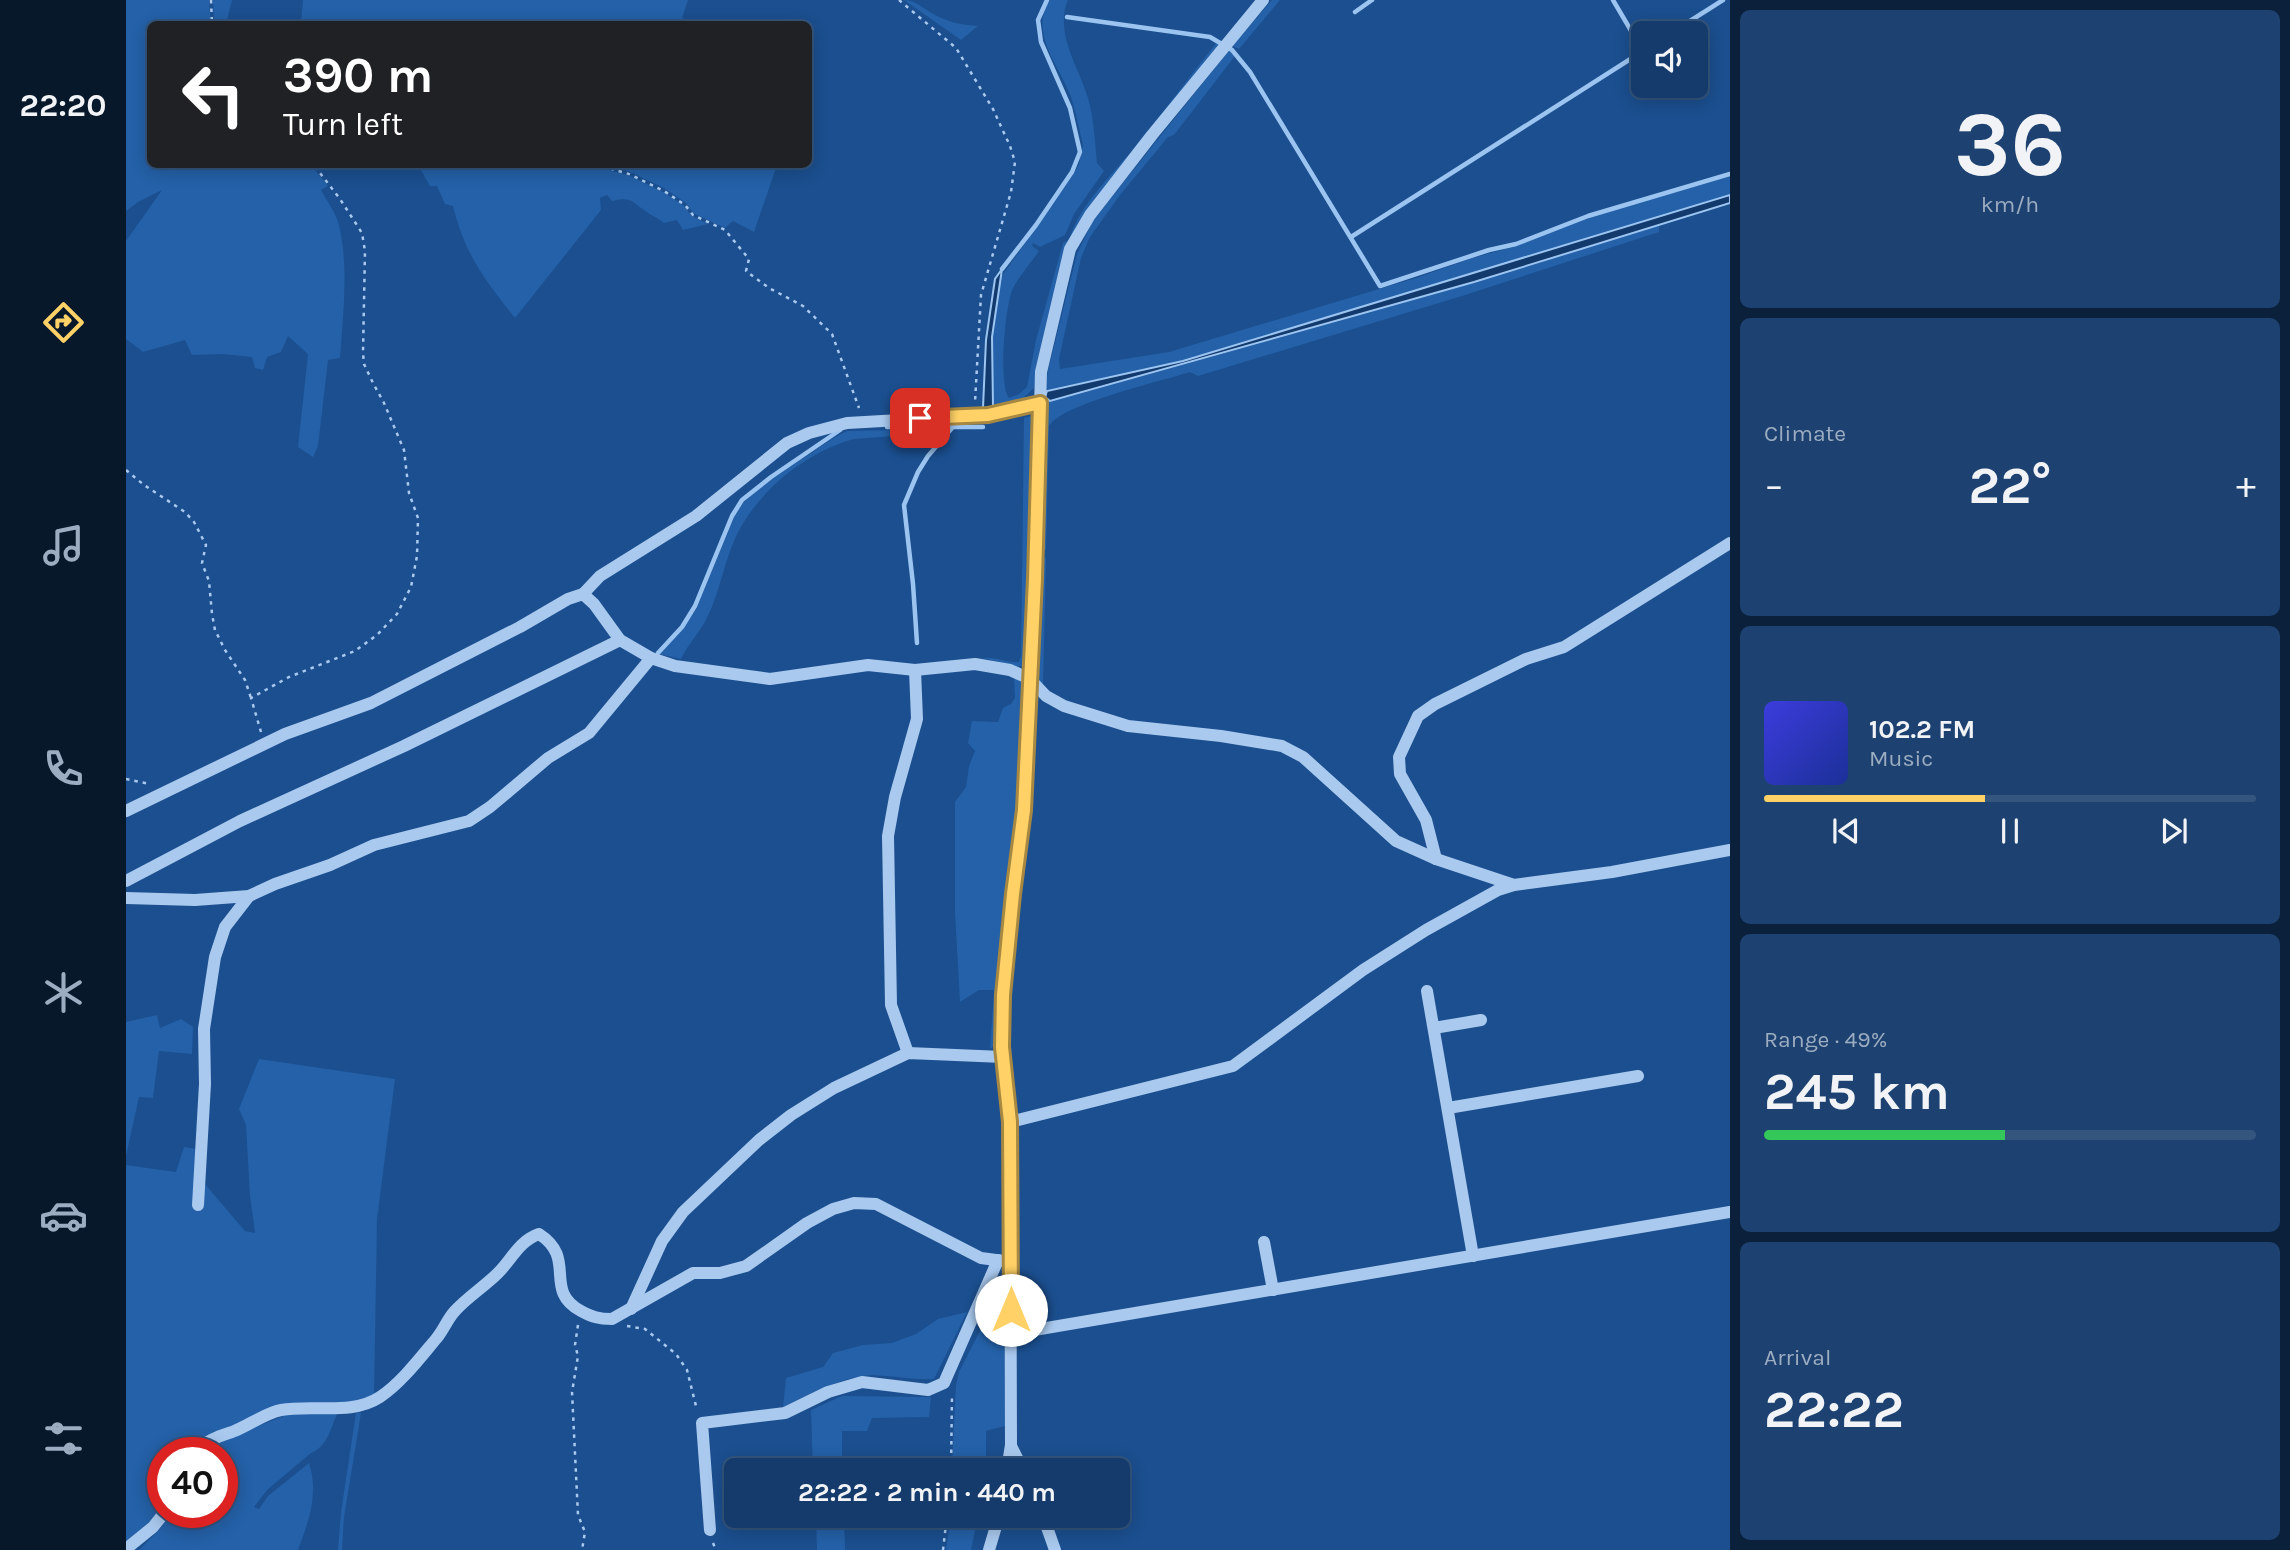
<!DOCTYPE html>
<html lang="en">
<head>
<meta charset="utf-8">
<style>
  :root { --surface:#143b6b; --page:#1d4271; --text:#f1f3f6; --muted:#9dadc1; --line:#33557e; --accent:#ffd166 }
  body { margin:0; font-family:Karla,sans-serif; background:var(--page); color:var(--text); height:100vh; display:flex; flex-direction:column; font-size:26px; white-space:nowrap }
  * { box-sizing:border-box; margin:0 }
  p { font-size:23px; color:var(--muted) }
  .icon { flex:none; width:38px; height:38px; fill:none; stroke:currentColor; stroke-width:2; stroke-linecap:round; stroke-linejoin:round }
  .map { position:relative; flex:1; overflow:hidden }
  .sheet { display:flex; flex-direction:column; gap:10px; padding:10px; background:#0b203b; width:560px }
  .sheet>* { flex:none }
  .top-card { position:absolute; left:21px; top:21px; width:665px; height:147px; border-radius:10px; box-shadow:0 4px 18px #0003,0 0 0 2px var(--line); background:#202124; color:#fff; overflow:hidden }
  .controls { position:absolute; left:1505px; top:21px; display:grid; gap:14px }
  .controls a { display:grid; place-items:center; width:77px; height:77px; border-radius:10px; background:var(--surface); box-shadow:0 4px 18px #0003,0 0 0 2px var(--line); font-size:35px }
  .speed { position:absolute; left:21px; top:1437px; display:flex; gap:14px; font-size:35px; font-weight:700; text-align:center }
  .speed>* { display:grid; place-content:center; width:91px; height:91px; border-radius:50%; background:var(--surface); box-shadow:0 4px 18px #0003,0 0 0 2px var(--line); line-height:1 }
  .speed .limit { border:10px solid #d22; background:#fff; color:#111 }
  .pin { position:absolute; display:grid; place-items:center; width:60px; height:60px; color:#fff; margin:-30px; border-radius:14px; box-shadow:0 4px 10px #0006 }
  .me { position:absolute; width:77px; margin:-38px; rotate:0deg; stroke-linejoin:round; filter:drop-shadow(0 0 5px #0008) }
  .turn { display:flex; align-items:center; gap:24px; height:147px; padding:0 21px; font-size:32px }
  .turn .icon { width:91px; height:91px; stroke-width:2.5 }
  .turn b { display:block; font-size:49px; line-height:60px }
  .big { font-size:52px; font-weight:700; line-height:1.1 }
  .sheet .card { flex:1; display:flex; flex-direction:column; justify-content:center; gap:10px; min-width:0; padding:0 24px; border-radius:10px; background:var(--page) }
  .sheet .dial { align-items:center; gap:0 }
  .dial b { font-size:91px; line-height:1 }
  .song { display:flex; align-items:center; gap:21px }
  .cover { width:84px; height:84px; border-radius:10px; background:linear-gradient(135deg,hsl(240 70% 55%),hsl(230 70% 35%)) }
  .played { height:7px; border-radius:4px; background:linear-gradient(90deg,var(--accent) 45%,var(--line) 45%) }
  .keys { display:flex; justify-content:space-around; direction:ltr }
  .heat { display:flex; justify-content:space-between; align-items:center; font-size:38px; direction:ltr }
  .charge { height:10px; border-radius:5px; background:linear-gradient(90deg,#34c759 49%,var(--line) 0) }
  .trip { position:absolute; left:598px; top:1458px; width:406px; height:70px; border-radius:10px; background:var(--surface); box-shadow:0 4px 18px #0003,0 0 0 2px var(--line); font-weight:700; line-height:70px; text-align:center }
  main { display:flex; flex:1; min-height:0 }
  .dock { display:flex; flex-direction:column; width:126px; justify-content:space-around; align-items:center; background:#08182b; color:var(--muted) }
  .dock .icon { width:49px; height:49px }
  .dock .current { color:var(--accent) }
  .dock b { font-size:32px; color:var(--text) }
  .map>svg:first-child { display:block }
</style>
</head>
<body>
<main>
<nav class="dock">
<b>22:20</b>
<svg class="icon current" aria-label="directions" viewBox="0 0 24 24"><path d="M12 3l9 9-9 9-9-9zM9 14v-3h6M13 9l2 2-2 2"/></svg>
<svg class="icon" aria-label="music" viewBox="0 0 24 24"><path d="M9 18V5l10-2v13"/><circle cx="6" cy="18" r="3"/><circle cx="16" cy="16" r="3"/></svg>
<svg class="icon" aria-label="phone" viewBox="0 0 24 24"><path d="M5 4h4l2 5-3 2q2 4 5 5l2-3 5 2v4C11 20 4 13 5 4z"/></svg>
<svg class="icon" aria-label="climate" viewBox="0 0 24 24"><path d="M12 3v18M4 7l16 10M4 17L20 7"/></svg>
<svg class="icon" aria-label="car" viewBox="0 0 24 24"><path d="M5 17H2v-5l4-1 3-4h7l3 4 3 1v5h-3M9 17h6M6 11h13"/><circle cx="7" cy="17" r="2"/><circle cx="17" cy="17" r="2"/></svg>
<svg class="icon" aria-label="filters" viewBox="0 0 24 24"><path d="M4 7h16M4 17h16"/><circle cx="9" cy="7" r="2"/><circle cx="15" cy="17" r="2"/></svg>
</nav>
<div class="map">
<svg width="1604" height="1550" viewBox="0 0 1604 1550">
  <rect width="100%" height="100%" fill="#1b4f8f"/>
  <g fill="#2461a8">
    <path d="M 0,0 L 83,0 L 85,24 L 24,24 L 24,164 L 185,165 L 202,186 L 195,190 C 201,201 210,213 213,225 C 223,268 217,314 214,358 L 202,360 L 192,446 L 187,457 L 172,447 L 182,354 L 162,336 L 155,352 L 141,357 L 137,370 L 129,368 L 126,357 L 96,354 L 66,355 L 59,340 L 17,352 L 0,339 L 0,241 L 36,190 L 12,202 L 0,211 Z"/>
    <path d="M 87,0 L 106,0 L 100,24 L 88,24 Z"/>
    <path d="M 177,0 L 562,0 L 556,18 L 570,24 L 175,24 Z"/>
    <path d="M 778,0 C 791,0 801,12 813,17 C 826,23 838,25 852,26 L 835,40 Z"/>
    <path d="M 924,0 L 942,0 C 928,33 953,67 962,98 C 968,119 969,142 971,163 L 978,171 L 948,214 L 939,235 L 914,247 L 907,243 L 906,246 L 913,251 C 905,263 894,275 887,288 C 879,305 872,384 883,398 L 893,394 L 901,387 L 910,340 L 937,243 L 943,240 C 955,203 984,177 1008,148 C 1036,113 1063,78 1091,42 L 1096,45 L 964,208 L 910,371 L 908,388 L 896,399 L 867,407 L 866,337 L 873,280 L 947,175 L 953,164 L 957,145 C 953,129 950,113 945,97 C 934,67 902,32 924,0 Z"/>
    <path d="M 1146,0 L 1154,0 L 1113,49 L 1106,46 Z"/>
    <path d="M 1104,49 L 1109,56 L 1048,135 L 1042,137 L 994,195 L 964,237 L 955,258 L 933,359 L 934,369 L 1043,352 L 1293,277 L 1346,258 L 1387,247 L 1462,218 L 1604,176 L 1604,195 L 1057,361 L 921,391 L 924,401 C 1128,346 1331,287 1533,224 L 1533,232 L 1336,296 L 1072,376 L 1064,372 C 1036,381 936,404 923,426 L 920,550 L 913,549 L 919,388 L 922,370 L 951,254 L 966,223 L 980,204 Z"/>
    <path d="M 292,165 L 463,165 L 502,175 L 537,192 L 557,205 L 566,216 L 582,224 L 557,230 L 551,220 L 538,223 C 532,218 524,215 518,210 C 504,200 504,197 486,201 L 481,195 L 474,198 L 475,210 L 389,318 C 359,280 339,255 327,206 L 319,204 L 311,186 L 304,186 Z"/>
    <path d="M 476,165 L 651,165 L 628,232 L 607,221 L 599,228 L 567,213 L 560,203 L 538,188 L 502,171 Z"/>
    <path d="M 905,416 L 901,659 L 896,666 L 891,667 L 857,658 C 870,656 880,663 893,662 L 895,656 L 898,418 Z"/>
    <path d="M 824,429 L 822,432 L 728,439 C 677,453 625,496 606,546 C 597,569 592,596 581,618 C 574,632 562,644 555,659 L 533,654 L 556,629 L 570,610 L 611,510 C 631,485 660,469 687,452 C 698,444 708,437 721,431 Z"/>
    <path d="M 920,557 L 917,688 L 911,681 L 915,562 Z"/>
    <path d="M 888,677 L 900,684 L 896,780 L 882,878 L 870,1044 L 864,1049 L 868,990 L 853,990 L 834,1002 L 829,913 L 829,802 L 840,787 L 843,766 L 849,751 L 842,743 L 846,721 L 872,722 L 877,708 L 885,704 L 889,698 Z"/>
    <path d="M 31,1015 L 34,1028 L 55,1019 L 67,1027 L 66,1054 L 33,1051 L 27,1098 L 13,1097 L 0,1156 L 0,1022 Z"/>
    <path d="M 133,1059 L 269,1079 L 251,1219 L 248,1397 L 235,1403 L 174,1403 L 64,1452 L 37,1452 L 37,1507 L 0,1546 L 0,1165 L 50,1172 L 58,1147 L 71,1149 L 78,1183 L 119,1231 L 129,1233 L 124,1196 L 120,1125 L 113,1109 Z"/>
    <path d="M 878,1273 L 879,1426 L 860,1431 L 860,1470 L 829,1470 L 826,1465 L 830,1385 L 833,1372 L 863,1313 Z"/>
    <path d="M 841,1312 L 808,1379 C 784,1381 758,1373 736,1376 C 709,1380 682,1396 657,1407 L 660,1378 L 697,1367 L 707,1353 L 737,1345 L 766,1343 L 790,1334 L 812,1319 Z"/>
    <path d="M 716,1396 L 805,1397 L 803,1417 L 746,1418 L 741,1431 L 716,1431 L 716,1470 L 687,1470 L 685,1410 Z"/>
    <path d="M 189,1413 L 211,1414 C 205,1428 201,1447 185,1453 L 141,1490 L 128,1507 L 133,1509 L 142,1496 L 183,1463 C 193,1494 183,1520 172,1550 L 13,1550 L 34,1529 L 45,1512 L 96,1512 L 96,1452 L 80,1452 L 87,1444 L 160,1415 Z"/>
    <path d="M 230,1413 L 235,1413 L 218,1517 L 216,1550 L 212,1550 L 215,1512 Z"/>
    <path d="M 690,1516 L 718,1516 L 719,1550 L 691,1550 Z"/>
    <path d="M 825,1516 L 852,1516 L 845,1550 L 820,1550 Z"/>
  </g>
  <g fill="#123a6d" stroke="#9cc4f0" stroke-width="2">
    <path d="M 1604,195 L 1604,203 L 1348,282 L 924,401 L 919,397 L 921,391 L 1057,361 Z"/>
    <path d="M 876,269 L 866,337 L 867,407 L 857,408 L 860,340 L 869,279 Z"/>
  </g>
  <g fill="none" stroke-linecap="round" stroke-linejoin="round">
    <g stroke="#9cc4f0" stroke-width="4.5">
      <path d="M 1487,0 L 1517,51"/>
      <path d="M 1229,12 L 1246,0"/>
      <path d="M 941,17 L 1084,37 L 1106,50 L 1124,72 L 1254,286 L 1363,250 L 1390,244 L 1462,216 L 1604,174"/>
      <path d="M 1545,33 L 1597,0"/>
      <path d="M 1225,237 L 1517,51"/>
      <path d="M 876,269 L 910,225 L 946,172 L 954,152 L 944,108 L 915,42 L 912,20 L 921,0"/>
      <path d="M 761,427 L 857,427"/>
      <path d="M 791,643 L 787,584 L 778,505 L 792,472 L 802,456 L 826,428"/>
      <path d="M 532,653 L 556,627 L 569,606 L 606,516 L 616,500 L 645,477 L 714,430"/>
    </g>
    <g stroke="#a9c9ee" stroke-width="2.5" stroke-dasharray="3.5 5" stroke-linecap="butt">
      <path d="M 85,0 L 86,24"/>
      <path d="M 773,0 L 830,48 L 867,109 L 884,146 L 889,162 L 885,192 L 855,295 L 849,402"/>
      <path d="M 468,164 L 503,174 L 538,191 L 559,205 L 567,215 L 599,230 L 623,259 L 620,271 L 643,288 L 677,306 L 706,334 L 733,408"/>
      <path d="M 0,470 L 18,485 L 59,512 L 68,522 L 80,545 L 76,563 L 83,581 L 86,614 L 89,630 L 99,650 L 119,680 L 125,698"/>
      <path d="M 135,732 L 125,698 L 163,677 L 229,651 L 251,635 L 271,614 L 285,587 L 291,556 L 292,518 L 283,493 L 278,450 L 258,403 L 247,383 L 238,364 L 237,353 L 239,251 L 236,233 L 214,199 L 187,164"/>
      <path d="M 0,779 L 24,784"/>
      <path d="M 452,1325 L 449,1345 L 452,1356 L 446,1392 L 452,1515 L 459,1532 L 456,1550"/>
      <path d="M 501,1326 L 519,1329 L 550,1354 L 561,1370 L 571,1410"/>
      <path d="M 825,1470 L 826,1394"/>
      <path d="M 587,1543 L 590,1550"/>
      <path d="M 817,1550 L 821,1516"/>
    </g>
    <g stroke="#a9c9ee" stroke-width="12">
      <path d="M 457,594 L 474,576 L 570,516 L 661,443 L 683,433 L 721,423 L 862,415 L 914,403"/>
      <path d="M 0,811 L 159,734 L 245,703 L 394,627 L 442,599 L 457,594 L 468,604 L 494,640 L 525,658 L 549,666 L 644,679 L 742,665 L 789,670 L 849,664 L 884,670 L 904,679 L 920,696 L 938,706 L 1002,726 L 1095,736 L 1156,746 L 1177,757 L 1270,841 L 1310,859 L 1388,885"/>
      <path d="M 1310,859 L 1300,820 L 1274,774 L 1273,757 L 1292,716 L 1309,704 L 1400,659 L 1438,647 L 1604,543"/>
      <path d="M 0,881 L 114,821 L 278,746 L 494,640"/>
      <path d="M 0,898 L 69,900 L 123,896"/>
      <path d="M 1301,991 L 1347,1256"/>
      <path d="M 1308,1028 L 1355,1020"/>
      <path d="M 782,1053 L 765,1005 L 762,836 L 769,797 L 791,719 L 789,670"/>
      <path d="M 1322,1108 L 1512,1076"/>
      <path d="M 884,1122 L 1107,1066 L 1237,970 L 1300,930 L 1372,890 L 1388,885 L 1486,872 L 1604,850"/>
      <path d="M 72,1205 L 79,1084 L 78,1029 L 89,957 L 99,927 L 123,896 L 149,884 L 204,865 L 248,845 L 343,821 L 364,807 L 422,758 L 463,733 L 525,658"/>
      <path d="M 1138,1242 L 1147,1290"/>
      <path d="M 505,1309 L 536,1241 L 557,1212 L 633,1140 L 665,1115 L 708,1088 L 782,1053 L 877,1057"/>
      <path d="M 885,1334 L 1604,1212"/>
      <path d="M 885,1446 L 897,1470"/>
      <path d="M 70,1452 C 81,1440 91,1437 106,1432 C 122,1426 139,1413 155,1410 C 188,1404 225,1416 254,1397 C 275,1383 294,1358 310,1339 C 317,1331 321,1320 328,1312 C 340,1298 358,1287 372,1273 C 386,1259 393,1241 413,1234 C 452,1259 416,1290 455,1311 C 466,1317 473,1319 486,1319 L 567,1273 L 594,1273 L 620,1266 L 681,1223 L 707,1209 L 728,1203 L 750,1204 L 855,1258 L 885,1262"/>
      <path d="M 881,1470 L 885,1445 L 884,1122 L 876,1047 L 877,995 L 886,893 L 898,810 L 909,579 L 915,372 L 944,249 L 964,215 L 1026,135 L 1137,0"/>
      <path d="M 917,1516 L 929,1550"/>
      <path d="M 584,1530 L 576,1423 L 659,1413 L 702,1392 L 736,1382 L 802,1390 L 818,1383 L 872,1260"/>
      <path d="M 0,1549 L 27,1527 L 39,1512"/>
      <path d="M 863,1550 L 873,1516"/>
    </g>
  </g>
  <g fill="none" stroke-linecap="round" stroke-linejoin="round">
    <defs>
      <path id="route" d="M 794,418 L 862,415 L 914,403 L 909,579 L 898,810 L 887,894 L 877,995 L 876,1047 L 884,1122 L 885,1310"/>
    </defs>
    <use href="#route" stroke="#a68842" stroke-width="18"/>
    <use href="#route" stroke="#ffd166" stroke-width="12"/>
  </g>
</svg>
<div class="controls">
<a><svg class="icon" aria-label="sound" viewBox="0 0 24 24"><path d="M4 9h4l5-4v14l-5-4H4zM17 9q2 3 0 6"/></svg></a>
</div>
<div class="speed"><div class="limit">40</div></div>
<div class="pin" style="left:794px;top:418px;background:#d93025"><svg class="icon" aria-label="arrive" viewBox="0 0 24 24"><path d="M6 21V4h12l-3 4 3 4H6"/></svg></div>
<svg class="me" style="left:885px;top:1310px" viewBox="-20 -20 40 40"><circle r="19" fill="#fff"/><path d="M0-13L10 11 0 6-10 11z" fill="#ffd166"/></svg>
<div class="trip">22:22 · 2 min · 440 m</div>
<div class="top-card">
<div class="turn"><svg class="icon" aria-label="left" viewBox="0 0 24 24"><path d="M17 20v-9H6M10 6l-5 5 5 5"/></svg><div><b>390 m</b>Turn left</div></div>
</div>
</div>
<section class="sheet">
<div class="card dial"><b>36</b><p>km/h</p></div>
<div class="card"><p>Climate</p>
<div class="heat"><a>−</a><b class="big">22°</b><a>+</a></div>
</div>
<div class="card">
<div class="song"><i class="cover"></i><div><b>102.2 FM</b><p>Music</p></div></div>
<div class="played"></div>
<div class="keys"><svg class="icon" aria-label="previous" viewBox="0 0 24 24"><path d="M18 5L8 12l10 7zM5 5v14"/></svg><svg class="icon" aria-label="pause" viewBox="0 0 24 24"><path d="M8 5v14M16 5v14"/></svg><svg class="icon" aria-label="next" viewBox="0 0 24 24"><path d="M6 5l10 7-10 7zM19 5v14"/></svg></div>
</div>
<div class="card"><p>Range · 49%</p><b class="big">245 km</b><div class="charge"></div></div>
<div class="card"><p>Arrival</p><b class="big">22:22</b></div>
</section>
</main>
</body>
</html>
